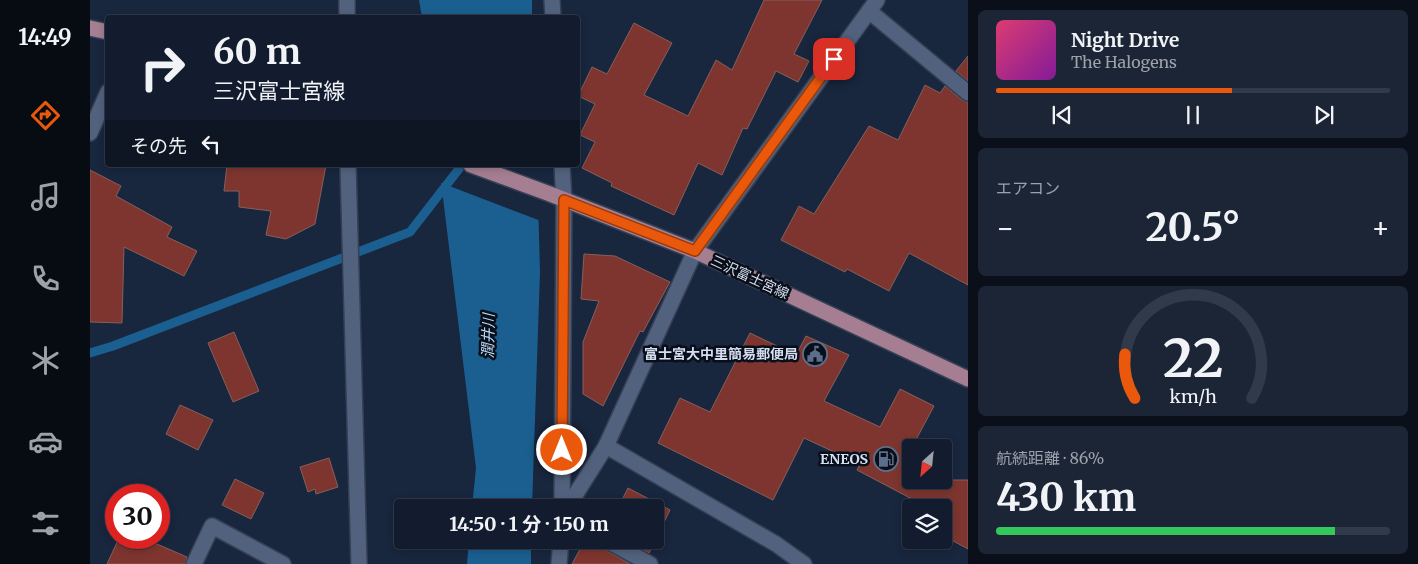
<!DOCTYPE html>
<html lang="ja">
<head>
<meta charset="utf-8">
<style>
  :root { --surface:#121c2e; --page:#1b2536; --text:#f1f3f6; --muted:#9ca1aa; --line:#313a4a; --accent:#ea580c }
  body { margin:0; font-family:Merriweather,"Noto Sans JP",serif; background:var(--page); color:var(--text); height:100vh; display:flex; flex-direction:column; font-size:19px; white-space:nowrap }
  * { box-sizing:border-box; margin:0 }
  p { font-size:16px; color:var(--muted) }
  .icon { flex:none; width:28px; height:28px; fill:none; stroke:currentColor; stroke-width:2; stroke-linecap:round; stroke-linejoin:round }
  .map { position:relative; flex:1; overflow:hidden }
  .side { display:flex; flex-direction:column; gap:10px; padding:10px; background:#0a0f19; width:450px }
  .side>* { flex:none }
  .top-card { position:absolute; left:15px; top:15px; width:475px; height:152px; border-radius:5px; box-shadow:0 2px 8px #0003,0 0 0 1px var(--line); background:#121c2e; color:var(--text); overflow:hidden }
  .needle { width:32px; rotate:207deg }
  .controls { position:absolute; left:812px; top:439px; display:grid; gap:10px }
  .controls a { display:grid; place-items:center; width:50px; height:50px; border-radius:5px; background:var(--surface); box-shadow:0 2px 8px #0003,0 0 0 1px var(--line); font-size:25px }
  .speed { position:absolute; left:15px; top:484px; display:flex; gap:10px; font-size:25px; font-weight:700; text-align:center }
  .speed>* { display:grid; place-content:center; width:65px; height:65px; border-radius:50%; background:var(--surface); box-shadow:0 2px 8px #0003,0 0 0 1px var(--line); line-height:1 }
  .speed .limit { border:8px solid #d22; background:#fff; color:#111 }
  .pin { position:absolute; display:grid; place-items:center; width:42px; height:42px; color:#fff; margin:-21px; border-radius:10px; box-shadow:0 2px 8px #0006 }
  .me { position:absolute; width:55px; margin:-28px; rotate:0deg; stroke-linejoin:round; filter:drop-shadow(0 0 4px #0008) }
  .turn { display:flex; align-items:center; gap:18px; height:105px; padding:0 25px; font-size:22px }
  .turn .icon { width:65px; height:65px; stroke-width:2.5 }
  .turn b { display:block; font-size:35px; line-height:42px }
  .then { display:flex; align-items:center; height:48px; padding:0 25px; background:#0003; gap:10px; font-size:19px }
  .big { font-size:38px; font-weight:700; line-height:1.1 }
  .side .widget { flex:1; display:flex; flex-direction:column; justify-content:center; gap:8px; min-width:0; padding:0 18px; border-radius:8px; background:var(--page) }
  .side .dial { align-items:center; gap:0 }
  .dial svg { height:130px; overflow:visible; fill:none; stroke:var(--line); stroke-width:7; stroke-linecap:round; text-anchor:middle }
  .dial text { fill:var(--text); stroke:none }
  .song { display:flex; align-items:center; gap:15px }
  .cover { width:60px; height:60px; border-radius:8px; background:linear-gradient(135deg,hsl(340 70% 55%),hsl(290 70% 35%)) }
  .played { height:5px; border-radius:2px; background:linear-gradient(90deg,var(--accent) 60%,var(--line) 60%) }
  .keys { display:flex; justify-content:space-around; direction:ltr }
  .heat { display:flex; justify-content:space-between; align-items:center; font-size:28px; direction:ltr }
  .charge { height:8px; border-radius:4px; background:linear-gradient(90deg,#34c759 86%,var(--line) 0) }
  .trip { position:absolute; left:304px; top:499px; width:270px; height:50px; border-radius:5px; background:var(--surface); box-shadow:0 2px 8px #0003,0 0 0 1px var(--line); font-weight:700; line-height:50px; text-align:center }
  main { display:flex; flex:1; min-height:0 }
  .tabs { display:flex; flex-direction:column; width:90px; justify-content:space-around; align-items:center; background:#070b12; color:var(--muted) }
  .tabs .icon { width:35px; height:35px }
  .tabs .on { color:var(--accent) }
  .tabs b { font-size:22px; color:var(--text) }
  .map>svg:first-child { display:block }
</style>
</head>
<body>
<main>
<nav class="tabs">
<b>14:49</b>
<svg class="icon on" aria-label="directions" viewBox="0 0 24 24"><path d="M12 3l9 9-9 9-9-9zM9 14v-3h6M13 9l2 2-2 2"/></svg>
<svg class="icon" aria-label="music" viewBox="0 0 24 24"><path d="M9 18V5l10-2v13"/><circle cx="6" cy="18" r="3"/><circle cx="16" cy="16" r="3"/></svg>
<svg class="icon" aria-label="phone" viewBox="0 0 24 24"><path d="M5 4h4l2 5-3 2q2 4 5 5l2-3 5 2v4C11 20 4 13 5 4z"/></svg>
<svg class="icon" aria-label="climate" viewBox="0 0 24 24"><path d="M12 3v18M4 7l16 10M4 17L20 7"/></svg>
<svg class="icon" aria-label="car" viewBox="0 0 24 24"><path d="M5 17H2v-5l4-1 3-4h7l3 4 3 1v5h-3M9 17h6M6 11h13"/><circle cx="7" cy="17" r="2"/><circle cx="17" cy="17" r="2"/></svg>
<svg class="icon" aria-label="filters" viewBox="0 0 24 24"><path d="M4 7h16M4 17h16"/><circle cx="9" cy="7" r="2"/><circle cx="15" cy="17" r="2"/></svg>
</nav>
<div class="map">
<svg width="878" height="564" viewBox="0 0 878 564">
  <rect width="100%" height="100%" fill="#18263e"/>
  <g fill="#1b5f90">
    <path d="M 329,0 L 442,0 L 442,17 L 332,17 Z"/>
    <path d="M 349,165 L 447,165 L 450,272 L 442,507 L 382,507 L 386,468 Z"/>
    <path d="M 379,540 L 441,540 L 441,564 L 377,564 Z"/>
  </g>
  <path fill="#18263e" d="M 347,165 L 449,165 L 451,221 L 349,182 Z"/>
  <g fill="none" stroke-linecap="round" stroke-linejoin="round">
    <path stroke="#1b5f90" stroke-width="9" d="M 0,353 L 23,346 L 320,232 L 372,165"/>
  </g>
  <g fill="#7e352f" stroke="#85605b">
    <path d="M 674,0 L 732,0 L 704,54 L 719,61 L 708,82 L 686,71 L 657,129 L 653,128 L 632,175 L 608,163 L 584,215 L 521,186 L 522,183 L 492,168 L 505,142 L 490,135 L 505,104 L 488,96 L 502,67 L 517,74 L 544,23 L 582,43 L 554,95 L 598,116 L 626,60 L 642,70 Z"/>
    <path d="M 878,56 L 878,81 L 866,71 Z"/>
    <path d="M 835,85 L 850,93 L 855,86 L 872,100 L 878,102 L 878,285 L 819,253 L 799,291 L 757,269 L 755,272 L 691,240 L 709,206 L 724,214 L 779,126 L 808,140 Z"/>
    <path d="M 137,165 L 236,165 L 225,224 L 196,239 L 176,235 L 181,211 L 149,207 L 149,191 L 134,191 Z"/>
    <path d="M 0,170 L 31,186 L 26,196 L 82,227 L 77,237 L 107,251 L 94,276 L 34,247 L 32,323 L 0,322 Z"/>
    <path d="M 494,254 L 525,256 L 580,282 L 553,332 L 550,331 L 513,406 L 493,394 L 493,342 L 509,301 L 491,299 Z"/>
    <path d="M 144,332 L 169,391 L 143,402 L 118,343 Z"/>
    <path d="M 660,333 L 706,355 L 716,336 L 759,355 L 734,401 L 790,427 L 810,389 L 844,406 L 812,466 L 821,471 L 821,480 L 878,480 L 878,549 L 854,536 L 854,508 L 839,508 L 767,470 L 770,464 L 714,438 L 683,500 L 568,443 L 590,398 L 620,412 Z"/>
    <path d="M 90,405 L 123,420 L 108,450 L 76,434 Z"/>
    <path d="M 239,458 L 248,487 L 226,494 L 225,489 L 218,492 L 210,467 Z"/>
    <path d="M 145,479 L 174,493 L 161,519 L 132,505 Z"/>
    <path d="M 538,488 L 580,510 L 559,553 L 536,540 L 565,540 L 565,508 L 528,508 Z"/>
    <path d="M 29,538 L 53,538 L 97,557 L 95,564 L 17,564 Z"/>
    <path d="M 495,540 L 507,540 L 508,544 L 512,548 L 540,564 L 482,564 Z"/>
  </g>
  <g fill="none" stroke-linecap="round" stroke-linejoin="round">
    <defs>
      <g id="minor">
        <path d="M 462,0 L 463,18"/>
        <path d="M 779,11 L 878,93"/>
        <path d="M 257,18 L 257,0"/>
        <path d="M 0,133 L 18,92"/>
        <path d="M 258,165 L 269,564"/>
        <path d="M 472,165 L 474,200 L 472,508"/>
        <path d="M 516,446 L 686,544 L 714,564"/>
        <path d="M 477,508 L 516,446 L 605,251 L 787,0"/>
        <path d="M 516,540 L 560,564"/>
        <path d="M 104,564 L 122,526 L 193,564"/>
        <path d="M 469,564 L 471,540"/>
      </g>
      <g id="major">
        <path d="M 0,28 L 18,32"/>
        <path d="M 381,165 L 460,194 L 605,251 L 878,379"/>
      </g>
    </defs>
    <use href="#minor" stroke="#364055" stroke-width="18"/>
    <use href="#major" stroke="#364055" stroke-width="18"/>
    <use href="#minor" stroke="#52627e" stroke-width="15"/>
    <use href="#major" stroke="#a57e92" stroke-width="15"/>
  </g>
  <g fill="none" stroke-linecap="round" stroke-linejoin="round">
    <defs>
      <path id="route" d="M 472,450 L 474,200 L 605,251 L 744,59"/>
    </defs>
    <use href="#route" stroke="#983908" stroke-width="12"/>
    <use href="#route" stroke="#ea580c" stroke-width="9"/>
  </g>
  <defs>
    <symbol id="civic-ring" viewBox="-11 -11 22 22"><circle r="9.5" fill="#090f1a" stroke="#5c6f8a" stroke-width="1.5"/><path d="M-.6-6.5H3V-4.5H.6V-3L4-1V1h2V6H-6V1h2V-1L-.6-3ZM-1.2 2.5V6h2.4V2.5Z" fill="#5c6f8a"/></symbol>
    <symbol id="fuel-ring" viewBox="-11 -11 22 22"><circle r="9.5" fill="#090f1a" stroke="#5c6f8a" stroke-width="1.5"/><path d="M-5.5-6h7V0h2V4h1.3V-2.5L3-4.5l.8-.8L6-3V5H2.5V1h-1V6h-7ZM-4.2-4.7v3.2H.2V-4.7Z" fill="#5c6f8a"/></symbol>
  </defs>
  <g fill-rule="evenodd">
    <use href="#civic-ring" x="711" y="340" width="28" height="28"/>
    <use href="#fuel-ring" x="782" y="445" width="28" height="28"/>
  </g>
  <g text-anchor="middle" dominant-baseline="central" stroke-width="5" stroke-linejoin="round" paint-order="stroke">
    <g font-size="14" fill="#d5deef" stroke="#090f1a">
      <text transform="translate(660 277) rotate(25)">三沢富士宮線</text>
    </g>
    <g font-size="14" font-weight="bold" fill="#d5deef" stroke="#090f1a" text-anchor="end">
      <text x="708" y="354">富士宮大中里簡易郵便局</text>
      <text x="778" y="459">ENEOS</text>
    </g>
    <g font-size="15" font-style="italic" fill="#b9daf7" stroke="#090f1a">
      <text transform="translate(398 336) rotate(-89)">潤井川</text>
    </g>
  </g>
</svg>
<div class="controls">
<a><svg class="needle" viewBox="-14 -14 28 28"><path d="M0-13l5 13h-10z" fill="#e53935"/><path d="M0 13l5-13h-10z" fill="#9ca1aa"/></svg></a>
<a><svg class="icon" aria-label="layers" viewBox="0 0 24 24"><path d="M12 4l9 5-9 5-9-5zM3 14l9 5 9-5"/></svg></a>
</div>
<div class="speed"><div class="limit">30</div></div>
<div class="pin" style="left:744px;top:59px;background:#d93025"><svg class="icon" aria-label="arrive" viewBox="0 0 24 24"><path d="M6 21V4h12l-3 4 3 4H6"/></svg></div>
<svg class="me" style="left:472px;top:450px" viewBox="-20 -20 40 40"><circle r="17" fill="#ea580c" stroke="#fff" stroke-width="3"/><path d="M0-11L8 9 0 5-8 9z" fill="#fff"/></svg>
<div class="trip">14:50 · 1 分 · 150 m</div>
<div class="top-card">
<div class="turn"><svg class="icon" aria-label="right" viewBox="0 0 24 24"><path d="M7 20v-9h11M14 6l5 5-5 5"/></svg><div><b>60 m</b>三沢富士宮線</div></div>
<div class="then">その先<svg class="icon" aria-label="left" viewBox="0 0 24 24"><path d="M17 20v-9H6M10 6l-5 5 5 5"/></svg></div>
</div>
</div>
<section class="side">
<div class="widget">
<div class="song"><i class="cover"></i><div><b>Night Drive</b><p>The Halogens</p></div></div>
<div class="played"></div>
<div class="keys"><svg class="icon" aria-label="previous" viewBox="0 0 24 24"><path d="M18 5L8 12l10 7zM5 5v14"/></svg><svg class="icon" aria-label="pause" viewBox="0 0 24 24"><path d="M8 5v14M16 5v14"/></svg><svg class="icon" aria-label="next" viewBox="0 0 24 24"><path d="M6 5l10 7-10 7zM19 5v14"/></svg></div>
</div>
<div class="widget"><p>エアコン</p>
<div class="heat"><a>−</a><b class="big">20.5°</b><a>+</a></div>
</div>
<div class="widget dial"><svg viewBox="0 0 100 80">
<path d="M14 69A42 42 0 1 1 86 69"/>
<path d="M14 69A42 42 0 0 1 8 42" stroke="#ea580c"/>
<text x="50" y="56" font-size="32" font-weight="700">22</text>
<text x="50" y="72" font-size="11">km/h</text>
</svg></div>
<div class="widget"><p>航続距離 · 86%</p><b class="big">430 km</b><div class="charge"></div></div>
</section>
</main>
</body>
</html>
